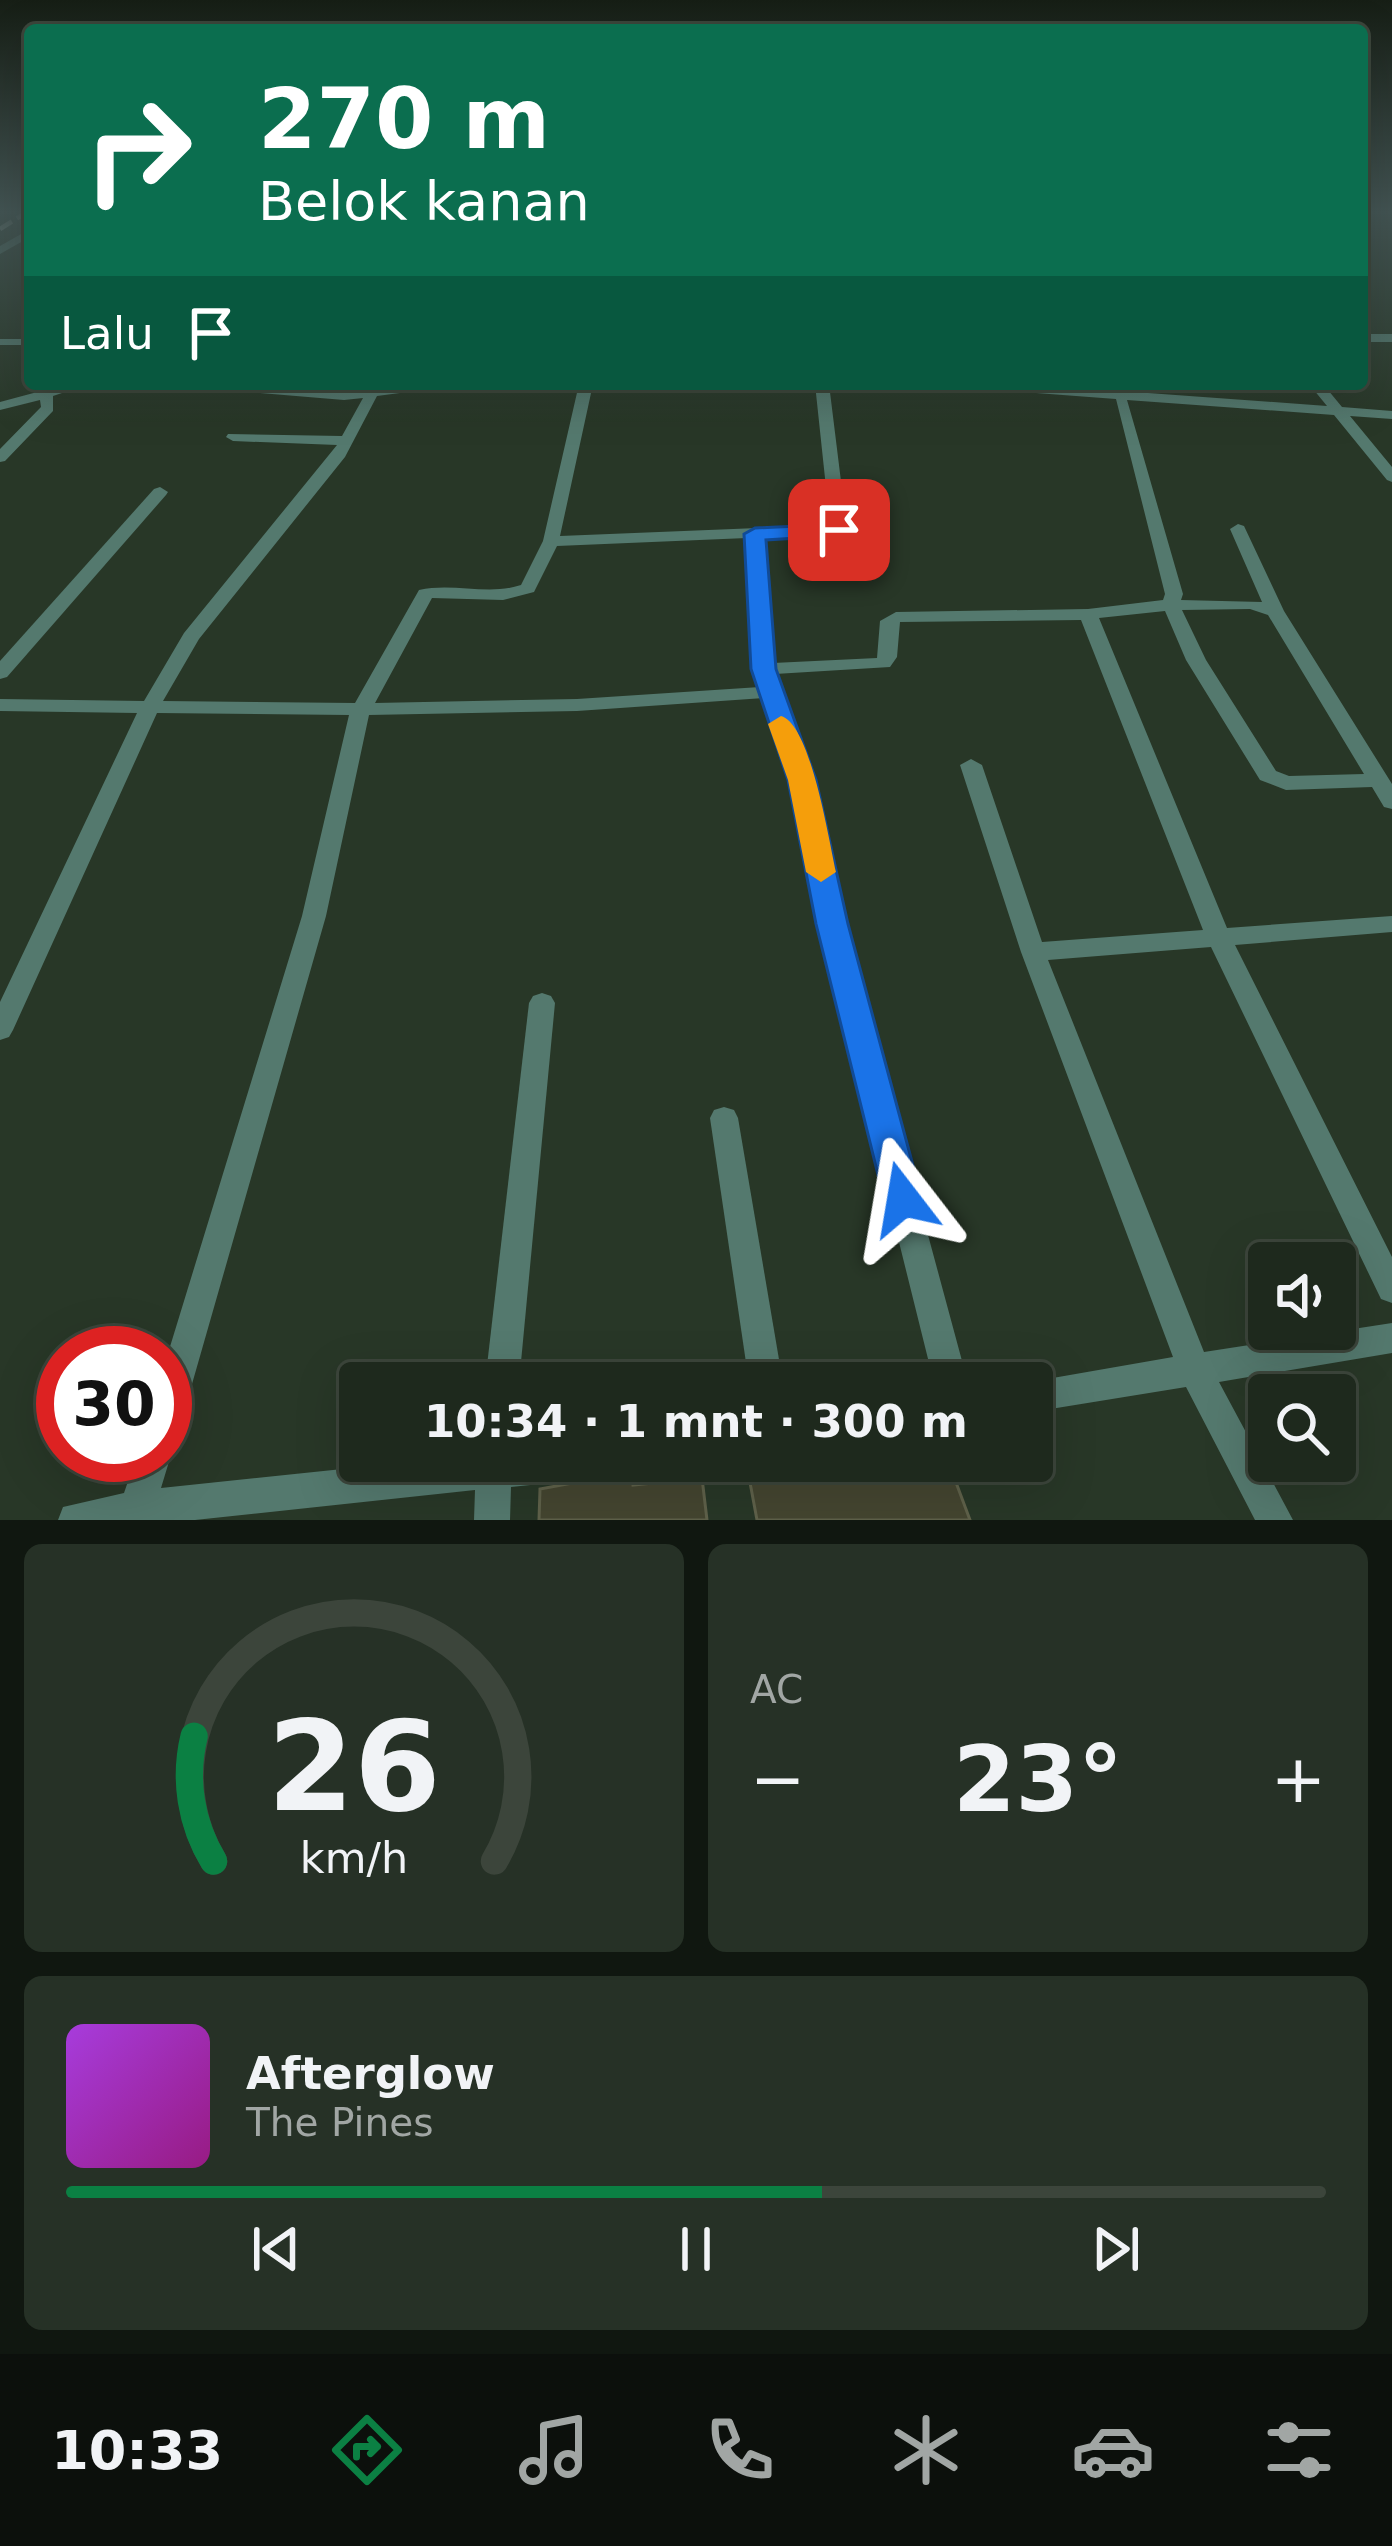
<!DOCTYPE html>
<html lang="id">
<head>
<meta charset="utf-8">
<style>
  :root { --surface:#1e291d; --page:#263126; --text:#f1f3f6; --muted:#a1a6a4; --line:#3c453b; --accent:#0b8043 }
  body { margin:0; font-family:"DejaVu Sans",sans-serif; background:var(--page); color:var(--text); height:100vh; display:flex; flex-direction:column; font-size:45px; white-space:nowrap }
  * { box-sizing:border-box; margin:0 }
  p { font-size:39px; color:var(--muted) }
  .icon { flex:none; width:66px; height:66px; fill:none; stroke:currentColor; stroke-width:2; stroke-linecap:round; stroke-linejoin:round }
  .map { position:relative; height:1520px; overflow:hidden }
  .panel { display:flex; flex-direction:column; gap:24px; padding:24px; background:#101710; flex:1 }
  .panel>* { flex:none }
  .hud { position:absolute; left:24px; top:24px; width:1344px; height:366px; border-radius:12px; box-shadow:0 12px 48px #0002,0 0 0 3px var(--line); background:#0b6e4f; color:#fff; overflow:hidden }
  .tools { position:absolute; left:1248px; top:1242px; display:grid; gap:24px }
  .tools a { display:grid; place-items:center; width:108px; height:108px; border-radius:12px; background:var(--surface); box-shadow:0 12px 48px #0002,0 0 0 3px var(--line); font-size:60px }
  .speed { position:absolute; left:36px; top:1326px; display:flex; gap:24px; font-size:60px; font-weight:700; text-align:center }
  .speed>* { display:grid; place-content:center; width:156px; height:156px; border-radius:50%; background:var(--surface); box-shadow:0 12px 48px #0002,0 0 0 3px var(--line); line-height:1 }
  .speed .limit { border:18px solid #d22; background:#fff; color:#111 }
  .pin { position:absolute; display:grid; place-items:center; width:102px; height:102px; color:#fff; margin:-51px; border-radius:24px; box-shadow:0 6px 18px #0006 }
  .me { position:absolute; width:132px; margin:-66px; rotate:346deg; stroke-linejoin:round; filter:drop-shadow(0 0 9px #0008) }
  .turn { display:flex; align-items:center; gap:42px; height:252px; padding:0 36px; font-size:54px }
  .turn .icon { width:156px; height:156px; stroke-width:2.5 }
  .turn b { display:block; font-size:84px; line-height:102px }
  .then { display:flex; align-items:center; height:114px; padding:0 36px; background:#0003; gap:24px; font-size:45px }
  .big { font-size:90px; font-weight:700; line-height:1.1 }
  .panel .tile { flex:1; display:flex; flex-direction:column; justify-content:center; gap:18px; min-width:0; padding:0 42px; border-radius:18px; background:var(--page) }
  .panel .dial { align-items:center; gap:0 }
  .dial svg { height:312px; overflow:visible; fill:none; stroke:var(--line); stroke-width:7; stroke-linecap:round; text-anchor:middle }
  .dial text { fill:var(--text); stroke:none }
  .song { display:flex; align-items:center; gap:36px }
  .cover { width:144px; height:144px; border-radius:18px; background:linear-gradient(135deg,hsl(280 70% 55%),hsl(310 70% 35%)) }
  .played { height:12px; border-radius:6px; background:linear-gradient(90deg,var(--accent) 60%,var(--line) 60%) }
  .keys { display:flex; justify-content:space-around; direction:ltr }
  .heat { display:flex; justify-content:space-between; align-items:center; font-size:66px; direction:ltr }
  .panel .tiles { flex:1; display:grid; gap:24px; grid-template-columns:1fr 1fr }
  .tile:last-child { grid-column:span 2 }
  .trip { position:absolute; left:339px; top:1362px; width:714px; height:120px; border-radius:12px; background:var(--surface); box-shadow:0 12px 48px #0002,0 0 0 3px var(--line); font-weight:700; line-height:120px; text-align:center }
  .dock { display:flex; height:192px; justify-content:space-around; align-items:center; background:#0c100c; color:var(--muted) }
  .dock .icon { width:84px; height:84px }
  .dock .on { color:var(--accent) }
  .dock b { font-size:54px; color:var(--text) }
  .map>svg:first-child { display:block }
</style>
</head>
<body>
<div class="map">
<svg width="1392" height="1520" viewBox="0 0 1392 1520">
  <rect width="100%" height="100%" fill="#283727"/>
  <g fill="#444530" stroke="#5f614a" stroke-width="3">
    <path d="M 746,1461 L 948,1461 L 970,1520 L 757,1520 Z"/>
    <path d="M 632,1472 L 633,1485 L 702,1478 L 707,1520 L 539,1520 L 540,1489 Z"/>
  </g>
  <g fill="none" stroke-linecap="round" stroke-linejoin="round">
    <path stroke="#54796e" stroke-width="6" d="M 0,342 L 30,342"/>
    <g fill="#54796e" fill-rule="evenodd">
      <path d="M 30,229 L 30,237 L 0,254 L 0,246 Z"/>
      <rect x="1362" y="334" width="30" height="8"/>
      <path d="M 67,384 L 89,384 L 53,396 L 53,411 L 5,461 L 0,462 L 0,449 L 41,407 L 40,400 L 0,410 L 0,402 Z"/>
      <path d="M 195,384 C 244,384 291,390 339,391 C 374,393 410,384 445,384 L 438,388 L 377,396 L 345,457 L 199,639 L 163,701 L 355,703 L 419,590 C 453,582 488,596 521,585 L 543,541 L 579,384 L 593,384 L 560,536 L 830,525 L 815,384 L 829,384 L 847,530 L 839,535 L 764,538 L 773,663 L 877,658 L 880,621 L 896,612 L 1088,609 L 1163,600 L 1165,594 L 1116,399 L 968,388 L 961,384 L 1024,384 L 1327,406 L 1309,384 L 1323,384 L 1342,407 L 1392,411 L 1392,419 L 1350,416 L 1392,467 L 1392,482 L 1387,480 L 1334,415 L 1127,400 L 1183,594 L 1181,600 L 1262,602 L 1230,529 L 1238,524 L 1244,526 L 1284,611 L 1392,784 L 1392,809 L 1384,807 L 1372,787 L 1286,790 L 1260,780 L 1186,660 L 1165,611 L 1099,618 L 1227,928 L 1392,916 L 1392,932 L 1235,945 L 1392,1257 L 1392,1303 L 1381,1299 L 1211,947 L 1048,960 L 1204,1352 L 1392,1323 L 1392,1353 L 1219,1382 L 1293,1520 L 1255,1520 L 1186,1387 L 1032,1412 L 1032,1383 L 1024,1383 L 1173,1357 L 1021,952 L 960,765 L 971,759 L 982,765 L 1042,942 L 1203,930 L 1081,620 L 900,622 L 897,657 L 890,667 L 775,674 L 813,780 L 844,924 L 968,1383 L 934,1383 L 820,924 L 791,780 L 764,698 L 577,711 L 369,715 L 326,916 L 182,1419 L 177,1431 L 165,1436 L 165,1363 L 302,916 L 349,715 L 157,713 L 13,1030 L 9,1037 L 0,1040 L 0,1002 L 137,713 L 0,711 L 0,699 L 144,701 L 184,633 L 337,445 L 233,441 L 226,437 L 228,434 L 342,436 L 363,398 L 344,400 L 202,388 ZM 747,538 L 754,669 L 760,687 L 577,699 L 375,703 L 432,598 L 503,600 L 534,592 L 557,546 ZM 1250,609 L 1268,615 L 1364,774 L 1289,776 L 1276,771 L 1206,660 L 1182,610 Z"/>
      <path d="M 160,487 L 168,492 L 166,495 L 7,677 L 0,679 L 0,661 L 154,489 Z"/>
      <path d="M 542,993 L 551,996 L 555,1003 L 519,1383 L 485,1383 L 529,1003 L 533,996 Z"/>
      <path d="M 724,1107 L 734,1110 L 738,1118 L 783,1383 L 749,1383 L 710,1118 L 714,1110 Z"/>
      <path d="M 165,1442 L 171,1455 L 161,1488 L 419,1461 L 606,1461 L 600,1473 L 588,1479 L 511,1487 L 510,1520 L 474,1520 L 475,1490 L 195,1520 L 58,1520 L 63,1507 L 124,1493 L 137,1455 L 165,1455 Z"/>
    </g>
    <path stroke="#bbc5ba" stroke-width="4.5" stroke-dasharray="14 6" stroke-linecap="butt" d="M 0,229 L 30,210"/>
  </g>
  <linearGradient id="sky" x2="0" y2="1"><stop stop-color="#161e15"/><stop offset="0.5" stop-color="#425352"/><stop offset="1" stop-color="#425352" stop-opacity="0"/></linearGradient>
  <rect width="1392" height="423" fill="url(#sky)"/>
  <path fill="#1a73e8" stroke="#114b97" stroke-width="3" d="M 839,524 L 847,526 L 847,535 L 766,540 L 776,669 L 816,780 L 848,924 L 922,1199 L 917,1211 L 903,1216 L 889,1211 L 884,1199 L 816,924 L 788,780 L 751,669 L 744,534 L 755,528 Z"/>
  <path fill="#f59e0b" d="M 781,716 C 811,724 829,842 836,872 L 821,882 L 806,872 L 788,780 L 768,724 Z"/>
</svg>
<div class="tools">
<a><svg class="icon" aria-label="sound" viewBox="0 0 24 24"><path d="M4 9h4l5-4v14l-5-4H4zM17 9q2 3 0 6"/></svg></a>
<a><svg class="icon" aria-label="search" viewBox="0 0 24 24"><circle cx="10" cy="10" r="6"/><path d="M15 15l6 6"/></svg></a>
</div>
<div class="speed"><div class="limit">30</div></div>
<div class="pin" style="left:839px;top:530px;background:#d93025"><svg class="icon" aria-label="arrive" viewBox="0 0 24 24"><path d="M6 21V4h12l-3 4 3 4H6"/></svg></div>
<svg class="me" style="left:903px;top:1199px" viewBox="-20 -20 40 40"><path d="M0-17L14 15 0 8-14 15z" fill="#1a73e8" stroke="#fff" stroke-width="4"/></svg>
<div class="trip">10:34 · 1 mnt · 300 m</div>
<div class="hud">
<div class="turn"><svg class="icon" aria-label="right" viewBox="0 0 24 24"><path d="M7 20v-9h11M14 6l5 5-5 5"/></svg><div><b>270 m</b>Belok kanan</div></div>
<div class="then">Lalu<svg class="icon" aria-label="arrive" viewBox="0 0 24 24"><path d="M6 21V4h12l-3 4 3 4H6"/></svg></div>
</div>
</div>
<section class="panel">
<div class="tiles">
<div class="tile dial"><svg viewBox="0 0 100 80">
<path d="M14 69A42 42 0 1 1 86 69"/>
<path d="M14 69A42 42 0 0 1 9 37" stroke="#0b8043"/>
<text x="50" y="56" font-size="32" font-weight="700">26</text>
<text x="50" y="72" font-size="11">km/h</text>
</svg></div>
<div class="tile"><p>AC</p>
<div class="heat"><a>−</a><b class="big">23°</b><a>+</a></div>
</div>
<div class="tile">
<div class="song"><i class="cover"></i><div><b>Afterglow</b><p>The Pines</p></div></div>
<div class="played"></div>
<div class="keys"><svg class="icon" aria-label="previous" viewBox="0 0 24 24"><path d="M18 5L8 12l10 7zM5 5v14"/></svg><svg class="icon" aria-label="pause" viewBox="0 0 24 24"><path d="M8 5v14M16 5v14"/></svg><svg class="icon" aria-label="next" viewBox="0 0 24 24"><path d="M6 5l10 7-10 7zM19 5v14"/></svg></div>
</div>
</div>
</section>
<nav class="dock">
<b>10:33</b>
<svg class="icon on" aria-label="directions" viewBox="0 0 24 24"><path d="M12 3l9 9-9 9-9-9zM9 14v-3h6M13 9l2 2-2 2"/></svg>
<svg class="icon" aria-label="music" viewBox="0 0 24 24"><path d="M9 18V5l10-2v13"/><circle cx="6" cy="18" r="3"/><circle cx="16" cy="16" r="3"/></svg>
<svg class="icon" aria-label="phone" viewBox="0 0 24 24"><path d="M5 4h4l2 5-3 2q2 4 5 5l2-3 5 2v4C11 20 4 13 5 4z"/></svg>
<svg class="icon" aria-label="climate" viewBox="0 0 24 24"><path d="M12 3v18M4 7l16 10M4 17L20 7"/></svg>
<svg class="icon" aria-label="car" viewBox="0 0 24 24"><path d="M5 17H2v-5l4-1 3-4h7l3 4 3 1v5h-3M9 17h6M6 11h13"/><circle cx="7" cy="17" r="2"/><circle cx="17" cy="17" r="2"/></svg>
<svg class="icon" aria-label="filters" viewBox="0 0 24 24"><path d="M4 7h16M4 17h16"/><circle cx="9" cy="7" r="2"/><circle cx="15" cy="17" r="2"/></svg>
</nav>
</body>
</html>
